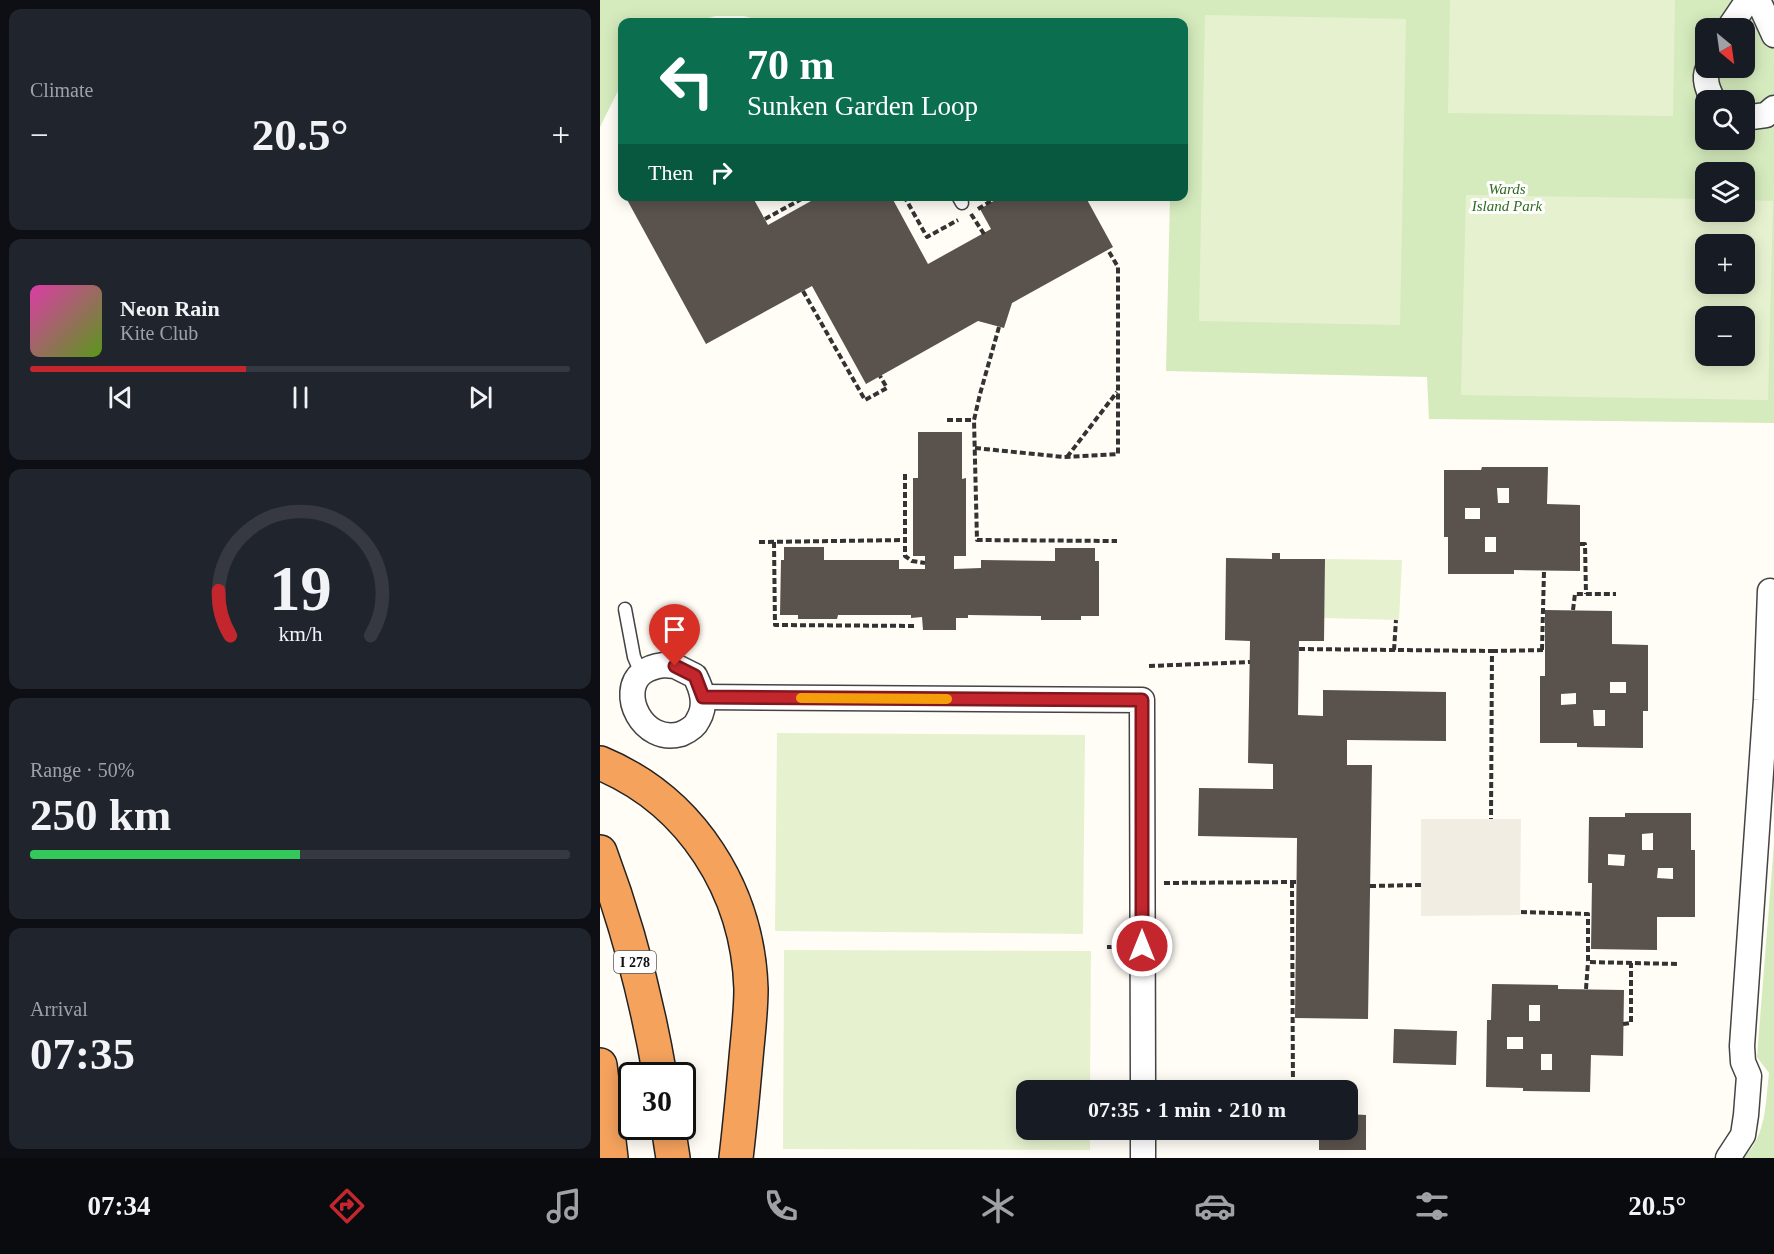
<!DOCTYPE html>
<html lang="en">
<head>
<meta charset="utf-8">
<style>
  :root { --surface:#171b24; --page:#20242c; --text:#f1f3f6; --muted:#9ea1a6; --line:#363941; --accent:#c4262e }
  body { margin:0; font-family:Georgia,serif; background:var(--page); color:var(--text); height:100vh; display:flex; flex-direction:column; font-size:22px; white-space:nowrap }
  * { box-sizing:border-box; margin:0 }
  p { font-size:20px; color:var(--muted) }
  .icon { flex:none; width:33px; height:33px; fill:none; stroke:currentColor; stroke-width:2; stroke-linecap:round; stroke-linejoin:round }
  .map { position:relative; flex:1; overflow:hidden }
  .drawer { display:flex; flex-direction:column; gap:9px; padding:9px; background:#0d0f14; width:600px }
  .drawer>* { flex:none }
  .top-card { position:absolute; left:18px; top:18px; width:570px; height:183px; border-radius:12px; box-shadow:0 3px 15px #0003; background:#0b6e4f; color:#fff; overflow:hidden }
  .needle { width:39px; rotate:151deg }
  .tools { position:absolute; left:1095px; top:18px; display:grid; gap:12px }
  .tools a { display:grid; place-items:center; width:60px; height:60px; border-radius:12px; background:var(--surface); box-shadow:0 3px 15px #0003; font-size:30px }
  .speed { position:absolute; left:18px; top:1062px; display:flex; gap:12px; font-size:30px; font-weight:700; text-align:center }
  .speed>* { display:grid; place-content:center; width:78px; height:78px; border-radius:50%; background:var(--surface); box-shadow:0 3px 15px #0003; line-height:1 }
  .speed .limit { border:3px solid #111; border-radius:9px; background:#fff; color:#111 }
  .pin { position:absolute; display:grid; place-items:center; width:51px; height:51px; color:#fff; margin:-62px -26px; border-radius:50% 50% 50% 0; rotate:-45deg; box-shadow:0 0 6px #0007 }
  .pin .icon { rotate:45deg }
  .me { position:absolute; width:66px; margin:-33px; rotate:0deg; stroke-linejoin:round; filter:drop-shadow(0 0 4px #0008) }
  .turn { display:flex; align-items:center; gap:21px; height:126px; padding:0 30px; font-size:27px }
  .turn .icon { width:78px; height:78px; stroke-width:2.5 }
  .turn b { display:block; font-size:42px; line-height:51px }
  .then { display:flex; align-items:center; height:57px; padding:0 30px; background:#0003; gap:12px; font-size:22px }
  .big { font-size:45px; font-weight:800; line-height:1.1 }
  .drawer .widget { flex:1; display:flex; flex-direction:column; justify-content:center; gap:9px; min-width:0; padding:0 21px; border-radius:12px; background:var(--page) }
  .drawer .dial { align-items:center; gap:0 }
  .dial svg { height:156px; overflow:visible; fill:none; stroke:var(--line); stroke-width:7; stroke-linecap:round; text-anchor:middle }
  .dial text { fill:var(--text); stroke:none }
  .song { display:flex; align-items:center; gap:18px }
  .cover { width:72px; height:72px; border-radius:9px; background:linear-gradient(135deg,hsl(320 70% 55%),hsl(90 70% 35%)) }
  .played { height:6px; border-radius:3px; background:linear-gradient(90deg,var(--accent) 40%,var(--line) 40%) }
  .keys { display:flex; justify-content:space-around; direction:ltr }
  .heat { display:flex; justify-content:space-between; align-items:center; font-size:33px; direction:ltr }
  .charge { height:9px; border-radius:4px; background:linear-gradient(90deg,#34c759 50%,var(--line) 0) }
  .trip { position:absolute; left:416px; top:1080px; width:342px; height:60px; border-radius:12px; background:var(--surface); box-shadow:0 3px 15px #0003; font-weight:800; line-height:60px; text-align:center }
  .tabs { display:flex; height:96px; justify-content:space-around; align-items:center; background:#090b0e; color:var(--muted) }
  .tabs .icon { width:42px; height:42px }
  .tabs .active { color:var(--accent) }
  .tabs b { font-size:27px; color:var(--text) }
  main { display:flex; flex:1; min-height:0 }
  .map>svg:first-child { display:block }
</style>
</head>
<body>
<main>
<section class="drawer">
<div class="widget"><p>Climate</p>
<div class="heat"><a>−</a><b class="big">20.5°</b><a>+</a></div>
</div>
<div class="widget">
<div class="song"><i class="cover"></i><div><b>Neon Rain</b><p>Kite Club</p></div></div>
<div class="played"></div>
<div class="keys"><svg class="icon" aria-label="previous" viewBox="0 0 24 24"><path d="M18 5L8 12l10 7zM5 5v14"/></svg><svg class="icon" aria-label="pause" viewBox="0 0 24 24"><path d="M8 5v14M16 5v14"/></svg><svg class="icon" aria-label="next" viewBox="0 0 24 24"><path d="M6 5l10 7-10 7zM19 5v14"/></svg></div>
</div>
<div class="widget dial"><svg viewBox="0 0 100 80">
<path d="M14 69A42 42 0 1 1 86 69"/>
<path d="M14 69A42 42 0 0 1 8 46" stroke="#c4262e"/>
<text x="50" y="56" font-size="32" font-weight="700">19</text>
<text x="50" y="72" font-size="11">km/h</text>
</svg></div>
<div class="widget"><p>Range · 50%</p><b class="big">250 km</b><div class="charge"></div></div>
<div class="widget"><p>Arrival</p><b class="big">07:35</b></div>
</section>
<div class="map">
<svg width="1174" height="1158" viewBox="0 0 1174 1158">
  <rect width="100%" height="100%" fill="#fffdf5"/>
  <g fill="#d5ebbd" fill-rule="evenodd">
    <path d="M 0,0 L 1174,0 L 1174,423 L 829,419 L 827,377 L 566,371 L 570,197 L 584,196 L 584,22 L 166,22 L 144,16 L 115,16 L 97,22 L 22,22 L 22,83 L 0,127 ZM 1106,28 L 1144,28 L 1144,68 L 1106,68 ZM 1106,100 L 1144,100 L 1144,140 L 1106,140 ZM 1106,172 L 1144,172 L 1144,212 L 1106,212 ZM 1106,244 L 1144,244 L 1144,284 L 1106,284 ZM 1106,316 L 1144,316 L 1144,356 L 1106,356 Z"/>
    <path d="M 1174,843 L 1174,1158 L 1144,1158 C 1167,1132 1165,1106 1169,1073 L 1157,1057 Z"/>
  </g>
  <g fill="#e6f2cf" fill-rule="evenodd">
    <path d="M 850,0 L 1075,0 L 1073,116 L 848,113 Z"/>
    <path d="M 605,15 L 806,19 L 800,325 L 599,321 Z"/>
    <path d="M 866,195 L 1105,199 L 1106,212 L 1144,212 L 1145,200 L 1173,201 L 1168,400 L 861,395 ZM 1144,244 L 1144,284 L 1106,284 L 1106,244 ZM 1144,316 L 1144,356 L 1106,356 L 1106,316 Z"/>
    <path d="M 725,559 L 802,560 L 799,620 L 724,618 Z"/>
    <path d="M 177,733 L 485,735 L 483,934 L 175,931 Z"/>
    <path d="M 184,950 L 491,951 L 490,1090 L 426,1090 L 426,1130 L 490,1130 L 490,1150 L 183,1149 Z"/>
  </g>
  <path fill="#f1ede2" d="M 821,819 L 921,819 L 920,915 L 821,916 Z"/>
  <g fill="#5a524d" fill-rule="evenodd">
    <path d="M 25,196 L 152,196 L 168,225 L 220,196 L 291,196 L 328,264 L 391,229 L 380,209 L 402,196 L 485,196 L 513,247 L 412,303 L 404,328 L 378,321 L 266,384 L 212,286 L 106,344 Z"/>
    <path d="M 318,432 L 362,432 L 362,479 L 366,478 L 366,556 L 354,556 L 354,569 L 381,568 L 381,560 L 455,561 L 455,548 L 495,548 L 495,561 L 499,561 L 499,616 L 481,616 L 481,620 L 441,620 L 441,616 L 368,615 L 368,618 L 356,618 L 356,630 L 323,630 L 322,617 L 311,618 L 311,615 L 238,615 L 237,619 L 198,619 L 198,615 L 180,615 L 181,560 L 184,560 L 184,547 L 224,547 L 224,560 L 299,560 L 299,569 L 325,569 L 325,556 L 313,556 L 313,478 L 318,478 Z"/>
    <path d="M 882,467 L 948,467 L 947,504 L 980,505 L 980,571 L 914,570 L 914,574 L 848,574 L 848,537 L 844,537 L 844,470 L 881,470 ZM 897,488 L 909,488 L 909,503 L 898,503 ZM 865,508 L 880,508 L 880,519 L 865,519 ZM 885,537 L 896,537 L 896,552 L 885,552 Z"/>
    <path d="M 672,553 L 680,553 L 680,559 L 725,559 L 724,641 L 699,641 L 698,715 L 723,716 L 723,690 L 846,692 L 846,741 L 747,740 L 747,765 L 772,765 L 768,1019 L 695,1018 L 697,838 L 598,836 L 599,788 L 673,789 L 673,764 L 648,763 L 650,641 L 625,640 L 626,558 L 672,559 Z"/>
    <path d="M 945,610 L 1012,611 L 1012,644 L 1048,645 L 1048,711 L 1043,711 L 1043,748 L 977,747 L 977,743 L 940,743 L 940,676 L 945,676 ZM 1010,682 L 1026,682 L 1026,693 L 1010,693 ZM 976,693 L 976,704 L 961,705 L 961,694 ZM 993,710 L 1005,710 L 1005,726 L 994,726 Z"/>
    <path d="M 1025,813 L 1091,813 L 1091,850 L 1095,850 L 1095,917 L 1057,917 L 1057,950 L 991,949 L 992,883 L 988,883 L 989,817 L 1025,817 ZM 1053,833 L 1053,850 L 1042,850 L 1042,834 ZM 1008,854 L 1025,855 L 1024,866 L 1008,865 ZM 1058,868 L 1073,868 L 1073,879 L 1057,878 Z"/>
    <path d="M 892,984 L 958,985 L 958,989 L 1024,990 L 1023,1056 L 991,1055 L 990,1092 L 923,1091 L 923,1088 L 886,1087 L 887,1020 L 891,1020 ZM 929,1005 L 940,1005 L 940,1021 L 929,1021 ZM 907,1037 L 923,1037 L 923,1049 L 907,1049 ZM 941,1054 L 952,1054 L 952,1070 L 941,1070 Z"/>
    <path d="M 794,1029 L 857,1031 L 856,1065 L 793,1063 Z"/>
    <path d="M 747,1114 L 766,1115 L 766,1150 L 719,1150 L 719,1130 L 747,1130 Z"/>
  </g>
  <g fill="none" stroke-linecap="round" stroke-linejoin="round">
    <defs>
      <g id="service">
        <path d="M 358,196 L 362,203"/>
        <path d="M 25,609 L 34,657 L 41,673"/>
      </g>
      <g id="minor">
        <path d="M 1158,0 L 1174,35"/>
        <path d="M 1129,28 L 1148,0"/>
        <path d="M 1108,68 C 1103,79 1108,90 1113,100"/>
        <path d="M 1144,118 L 1166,115 L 1174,108"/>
        <path d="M 64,665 L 75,666 L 95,676 C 102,690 107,705 98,720 C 95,727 88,731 81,734 C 42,745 18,692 42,673 C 48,668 56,666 64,665 Z"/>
        <path d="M 103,697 L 542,700 L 543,1090"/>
        <path d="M 543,1130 L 543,1158"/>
        <path d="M 1128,1158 L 1143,1135 L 1146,1115 L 1149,1076 L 1143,1062 L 1142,1046 L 1166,700 L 1170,591"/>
      </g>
      <g id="motorway">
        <path d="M 0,763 C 92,801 148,891 151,989 C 151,1012 148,1035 146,1058 C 143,1091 140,1125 136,1158"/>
        <path d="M 0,852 C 27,924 47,1000 60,1076"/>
        <path d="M 0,1065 L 11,1158"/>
        <path d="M 68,1126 L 73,1158"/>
      </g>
    </defs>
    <use href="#service" stroke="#444" stroke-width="15"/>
    <use href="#minor" stroke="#444" stroke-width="27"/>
    <use href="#motorway" stroke="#222" stroke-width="36"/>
    <g stroke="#333" stroke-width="4" stroke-dasharray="6 3" stroke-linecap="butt">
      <path d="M 304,196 L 327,237 L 358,220"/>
      <path d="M 378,209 L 399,196"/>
      <path d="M 371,214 L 384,234"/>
      <path d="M 165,219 L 207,196"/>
      <path d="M 203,291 L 265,400 L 287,388 L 280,376"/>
      <path d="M 399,327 L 380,394 L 374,420 L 377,540 L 517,541"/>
      <path d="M 347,420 L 374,420"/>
      <path d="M 375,448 L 464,457 L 518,454 L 518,267 L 508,250"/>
      <path d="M 467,457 L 517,392"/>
      <path d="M 305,474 L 305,556 L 312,561 L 325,563"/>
      <path d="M 159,542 L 305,540"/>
      <path d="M 174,542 L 175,625 L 317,626"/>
      <path d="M 980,544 L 985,544 L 986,594"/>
      <path d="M 973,610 L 975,594 L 1016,594"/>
      <path d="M 699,649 L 892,651 L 891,819"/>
      <path d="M 794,650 L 796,620"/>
      <path d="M 942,650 L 944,571"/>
      <path d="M 892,651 L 945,650"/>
      <path d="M 549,666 L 650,662"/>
      <path d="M 692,882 L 693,1090"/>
      <path d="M 564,883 L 696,882"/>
      <path d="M 770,886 L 821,885"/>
      <path d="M 921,912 L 988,914 L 988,962 L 1078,964"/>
      <path d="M 507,947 L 521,947"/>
      <path d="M 986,989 L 988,962"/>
      <path d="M 1023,1024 L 1031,1023 L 1031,963"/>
    </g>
    <use href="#service" stroke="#fff" stroke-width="12"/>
    <use href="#minor" stroke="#fff" stroke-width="24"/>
    <use href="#motorway" stroke="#f5a25d" stroke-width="33"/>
  </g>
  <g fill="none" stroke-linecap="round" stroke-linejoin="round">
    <defs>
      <path id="route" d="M 75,666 L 95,676 L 103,697 L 542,700 L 542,946"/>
    </defs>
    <use href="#route" stroke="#7f191e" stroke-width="15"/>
    <use href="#route" stroke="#c4262e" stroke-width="10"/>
    <path stroke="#f59e0b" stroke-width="10" d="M 201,698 L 347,699"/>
  </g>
  <g text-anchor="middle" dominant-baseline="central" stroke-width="6" stroke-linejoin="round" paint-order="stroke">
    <rect fill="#fff" stroke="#585858" stroke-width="1.5" x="14" y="951" width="42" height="22" rx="4.5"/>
    <g font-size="14" font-weight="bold" fill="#111">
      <text x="35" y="962">I 278</text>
    </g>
    <g font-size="15" font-style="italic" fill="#2f6b1f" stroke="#fff">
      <text x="907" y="189">Wards<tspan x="907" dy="17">Island Park</tspan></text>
    </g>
  </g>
</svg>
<div class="tools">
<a><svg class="needle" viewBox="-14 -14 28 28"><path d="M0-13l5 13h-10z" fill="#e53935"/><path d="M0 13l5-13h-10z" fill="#9ea1a6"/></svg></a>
<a><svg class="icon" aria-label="search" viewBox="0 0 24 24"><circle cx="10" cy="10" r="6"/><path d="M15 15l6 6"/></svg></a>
<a><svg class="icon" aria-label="layers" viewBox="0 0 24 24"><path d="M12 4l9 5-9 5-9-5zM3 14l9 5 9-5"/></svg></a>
<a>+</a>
<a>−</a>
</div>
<div class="speed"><div class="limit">30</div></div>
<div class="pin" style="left:75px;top:666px;background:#d93025"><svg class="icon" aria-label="arrive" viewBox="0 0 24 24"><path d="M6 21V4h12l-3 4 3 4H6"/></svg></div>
<svg class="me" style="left:542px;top:946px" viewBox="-20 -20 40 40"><circle r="17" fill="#c4262e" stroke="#fff" stroke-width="3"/><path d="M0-11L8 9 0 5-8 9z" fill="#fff"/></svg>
<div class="trip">07:35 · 1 min · 210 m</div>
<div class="top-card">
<div class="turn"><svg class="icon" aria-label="left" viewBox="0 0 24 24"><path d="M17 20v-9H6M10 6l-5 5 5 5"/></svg><div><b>70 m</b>Sunken Garden Loop</div></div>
<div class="then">Then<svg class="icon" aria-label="right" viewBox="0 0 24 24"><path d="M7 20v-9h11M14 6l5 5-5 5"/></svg></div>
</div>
</div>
</main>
<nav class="tabs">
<b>07:34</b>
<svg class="icon active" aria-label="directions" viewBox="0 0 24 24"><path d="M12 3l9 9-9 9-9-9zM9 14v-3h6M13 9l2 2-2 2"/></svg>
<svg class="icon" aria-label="music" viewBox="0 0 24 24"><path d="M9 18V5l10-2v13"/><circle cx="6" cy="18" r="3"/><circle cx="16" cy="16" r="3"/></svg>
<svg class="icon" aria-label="phone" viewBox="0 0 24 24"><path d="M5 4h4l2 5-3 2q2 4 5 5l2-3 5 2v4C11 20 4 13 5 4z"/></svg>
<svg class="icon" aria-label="climate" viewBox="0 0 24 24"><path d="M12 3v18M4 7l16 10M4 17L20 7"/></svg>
<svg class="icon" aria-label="car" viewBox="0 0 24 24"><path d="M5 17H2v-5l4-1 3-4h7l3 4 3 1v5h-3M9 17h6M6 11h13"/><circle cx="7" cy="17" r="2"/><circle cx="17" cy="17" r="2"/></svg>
<svg class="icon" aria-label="filters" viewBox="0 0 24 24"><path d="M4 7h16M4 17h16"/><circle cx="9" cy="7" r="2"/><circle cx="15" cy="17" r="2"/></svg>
<b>20.5°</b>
</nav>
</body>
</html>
